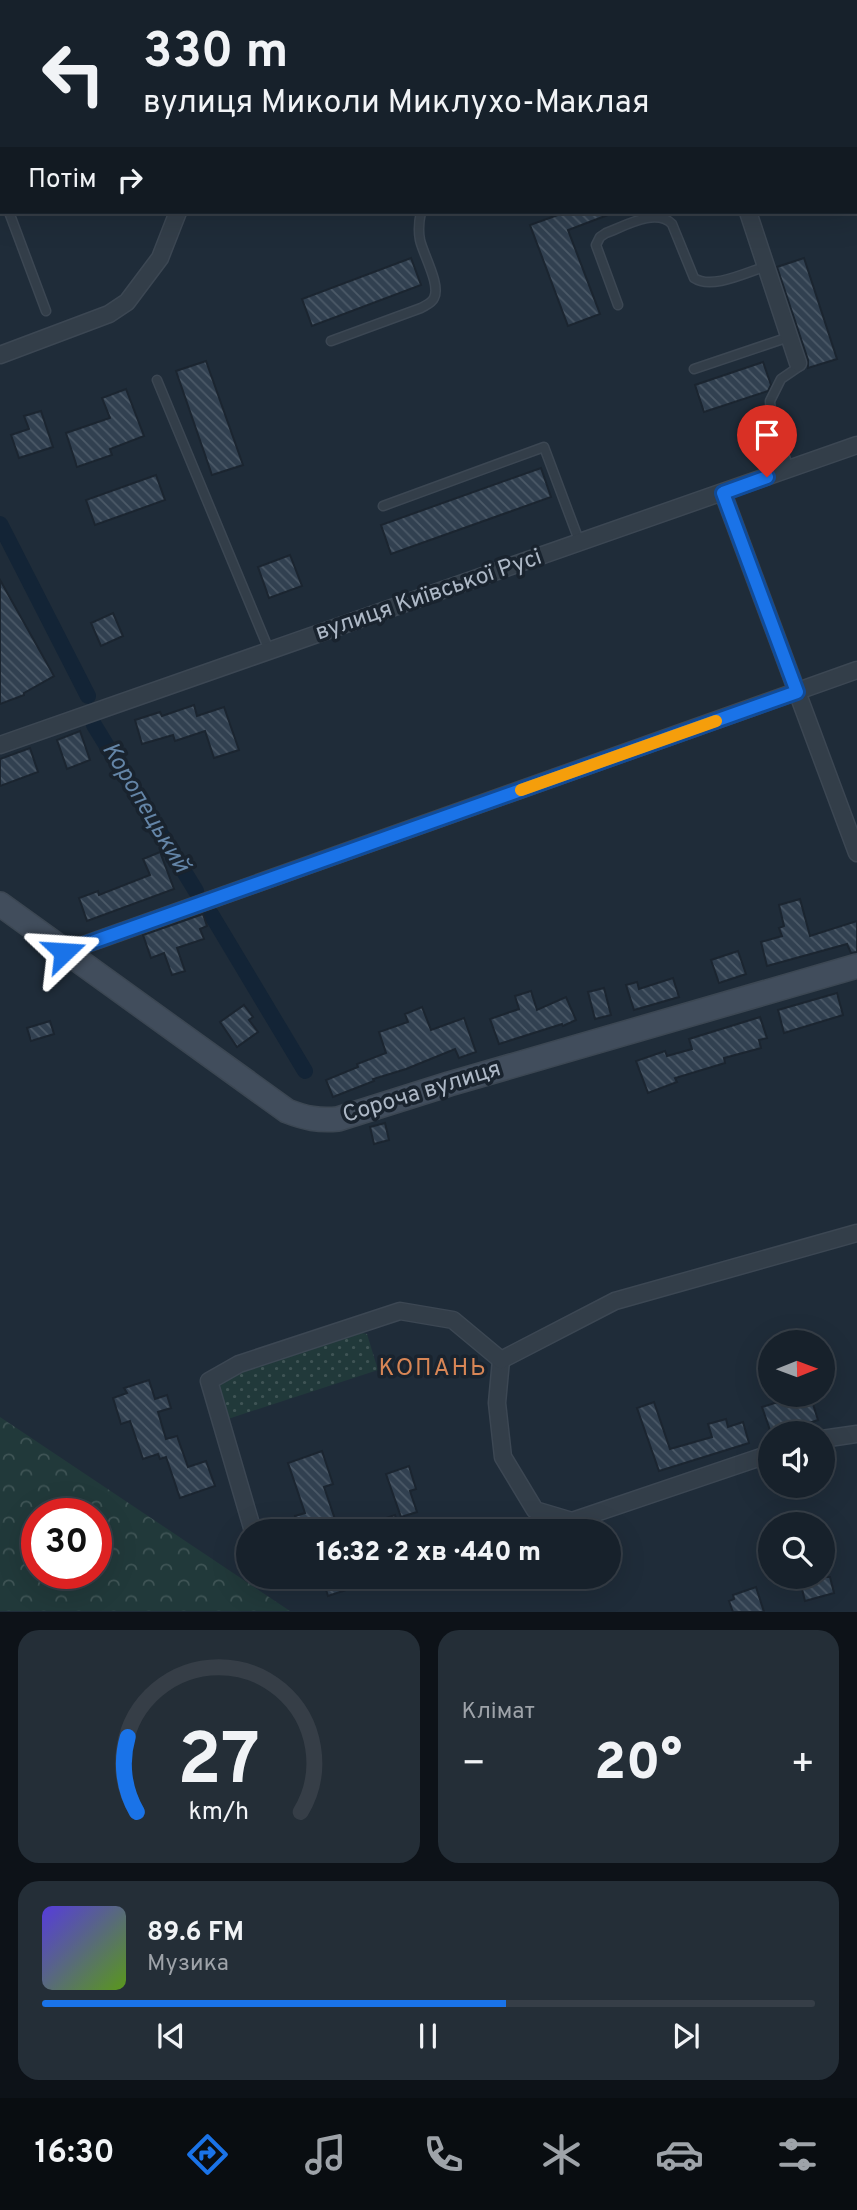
<!DOCTYPE html>
<html lang="uk">
<head>
<meta charset="utf-8">
<style>
  :root { --surface:#17212b; --page:#242e37; --text:#f1f3f6; --muted:#9ea3a9; --line:#363e47; --accent:#1a73e8 }
  body { margin:0; font-family:Overpass,sans-serif; background:var(--page); color:var(--text); height:100vh; display:flex; flex-direction:column; font-size:26px; white-space:nowrap }
  * { box-sizing:border-box; margin:0 }
  p { font-size:23px; color:var(--muted) }
  .icon { flex:none; width:38px; height:38px; fill:none; stroke:currentColor; stroke-width:2; stroke-linecap:round; stroke-linejoin:round }
  .map { position:relative; height:1612px; overflow:hidden }
  .drawer { display:flex; flex-direction:column; gap:18px; padding:18px; background:#0d1218; flex:1 }
  .drawer>* { flex:none }
  .banner { position:absolute; left:0px; top:0px; width:858px; height:214px; box-shadow:0 7px 28px #0002,0 0 0 2px var(--line); background:#17212b; color:var(--text); overflow:hidden }
  .needle { width:46px; rotate:89deg }
  .buttons { position:absolute; left:758px; top:1330px; display:grid; gap:14px }
  .buttons a { display:grid; place-items:center; width:77px; height:77px; border-radius:50%; background:var(--surface); box-shadow:0 7px 28px #0002,0 0 0 2px var(--line); font-size:35px }
  .speed { position:absolute; left:21px; top:1498px; display:flex; gap:14px; font-size:35px; font-weight:700; text-align:center }
  .speed>* { display:grid; place-content:center; width:91px; height:91px; border-radius:50%; background:var(--surface); box-shadow:0 7px 28px #0002,0 0 0 2px var(--line); line-height:1 }
  .speed .limit { border:10px solid #d22; background:#fff; color:#111 }
  .pin { position:absolute; display:grid; place-items:center; width:60px; height:60px; color:#fff; margin:-72px -30px; border-radius:50% 50% 50% 0; rotate:-45deg; box-shadow:0 0 7px #0007 }
  .pin .icon { rotate:45deg }
  .me { position:absolute; width:77px; margin:-38px; rotate:70deg; stroke-linejoin:round; filter:drop-shadow(0 0 5px #0008) }
  .turn { display:flex; align-items:center; gap:24px; height:147px; padding:0 28px; font-size:32px }
  .turn .icon { width:91px; height:91px; stroke-width:2.5 }
  .turn b { display:block; font-size:49px; line-height:60px }
  .then { display:flex; align-items:center; height:66px; padding:0 28px; background:#0003; gap:14px; font-size:26px }
  .big { font-size:52px; font-weight:800; line-height:1.1 }
  .drawer .tile { flex:1; display:flex; flex-direction:column; justify-content:center; gap:10px; min-width:0; padding:0 24px; border-radius:21px; background:var(--page) }
  .drawer .dial { align-items:center; gap:0 }
  .dial svg { height:182px; overflow:visible; fill:none; stroke:var(--line); stroke-width:7; stroke-linecap:round; text-anchor:middle }
  .dial text { fill:var(--text); stroke:none }
  .song { display:flex; align-items:center; gap:21px }
  .cover { width:84px; height:84px; border-radius:10px; background:linear-gradient(135deg,hsl(250 70% 55%),hsl(90 70% 35%)) }
  .played { height:7px; border-radius:4px; background:linear-gradient(90deg,var(--accent) 60%,var(--line) 60%) }
  .keys { display:flex; justify-content:space-around; direction:ltr }
  .heat { display:flex; justify-content:space-between; align-items:center; font-size:38px; direction:ltr }
  .drawer .tiles { flex:1; display:grid; gap:18px; grid-template-columns:1fr 1fr }
  .tile:last-child { grid-column:span 2 }
  .trip { position:absolute; left:236px; top:1519px; width:385px; height:70px; border-radius:35px; background:var(--surface); box-shadow:0 7px 28px #0002,0 0 0 2px var(--line); font-weight:800; line-height:70px; text-align:center }
  .tabs { display:flex; height:112px; justify-content:space-around; align-items:center; background:#090d11; color:var(--muted) }
  .tabs .icon { width:49px; height:49px }
  .tabs .active { color:var(--accent) }
  .tabs b { font-size:32px; color:var(--text) }
  .map>svg:first-child { display:block }
</style>
</head>
<body>
<div class="map">
<svg width="857" height="1612" viewBox="0 0 857 1612">
  <defs>
    <pattern id="forest-crowns" width="20" height="18" patternUnits="userSpaceOnUse" patternTransform="scale(1.75)"><rect width="20" height="18" fill="#21393a"/><path d="M2 6a3 3 0 1 1 6 0M12 15a3 3 0 1 1 6 0" fill="none" stroke="#3f5455"/></pattern>
    <pattern id="garden-dots" width="8" height="8" patternUnits="userSpaceOnUse" patternTransform="scale(1.75)"><rect width="8" height="8" fill="#21393a"/><path d="M2 2h.1M6 6h.1" fill="none" stroke="#3f5455" stroke-width="1.8" stroke-linecap="round"/></pattern>
    <pattern id="building-back-hatch" width="6" height="6" patternUnits="userSpaceOnUse" patternTransform="scale(1.75)"><rect width="6" height="6" fill="#314050"/><path d="M-1 5l2 2M0 0l6 6M5-1l2 2" fill="none" stroke="#4c5a68"/></pattern>
  </defs>
  <rect width="100%" height="100%" fill="#1f2c39"/>
  <path fill="url(#forest-crowns)" fill-rule="evenodd" d="M 0,1417 L 290,1611 L 0,1611 ZM 37,1514 L 96,1514 L 96,1573 L 37,1573 Z"/>
  <path fill="url(#garden-dots)" d="M 358,1332 L 367,1334 L 378,1370 L 228,1419 L 218,1386 L 245,1370 Z"/>
  <g fill="none" stroke-linecap="round" stroke-linejoin="round">
    <g stroke="#132436" stroke-width="16">
      <path d="M 0,524 L 88,696"/>
      <path d="M 94,725 L 196,891"/>
      <path d="M 211,914 L 305,1071"/>
    </g>
  </g>
  <g fill="url(#building-back-hatch)" stroke="#1b2530" stroke-width="2">
    <path d="M 566,212 L 613,213 L 568,230 L 600,314 L 568,326 L 530,225 Z"/>
    <path d="M 411,258 L 421,285 L 312,326 L 302,299 Z"/>
    <path d="M 804,258 L 837,359 L 808,368 L 808,360 L 777,267 Z"/>
    <path d="M 206,361 L 243,465 L 212,475 L 176,371 Z"/>
    <path d="M 763,362 L 771,385 L 768,391 L 704,412 L 695,385 Z"/>
    <path d="M 126,389 L 144,436 L 110,449 L 112,455 L 77,467 L 66,433 L 110,418 L 102,398 Z"/>
    <path d="M 41,411 L 53,447 L 19,458 L 11,435 L 29,429 L 24,416 Z"/>
    <path d="M 541,468 L 551,497 L 391,554 L 381,525 Z"/>
    <path d="M 156,475 L 165,500 L 95,525 L 86,500 Z"/>
    <path d="M 290,555 L 302,586 L 269,598 L 258,567 Z"/>
    <path d="M 0,580 L 54,676 L 24,693 L 24,695 L 0,704 Z"/>
    <path d="M 113,613 L 123,636 L 101,646 L 91,623 Z"/>
    <path d="M 194,705 L 197,716 L 224,707 L 239,750 L 214,758 L 205,731 L 175,741 L 173,735 L 142,744 L 135,720 L 160,712 L 162,716 Z"/>
    <path d="M 80,731 L 90,760 L 67,769 L 57,740 Z"/>
    <path d="M 30,748 L 38,772 L 0,786 L 0,759 Z"/>
    <path d="M 160,852 L 174,889 L 87,921 L 79,898 L 98,891 L 99,895 L 150,875 L 143,859 Z"/>
    <path d="M 800,899 L 810,936 L 857,921 L 857,952 L 851,953 L 847,944 L 767,966 L 761,942 L 782,936 L 779,928 L 784,926 L 779,905 Z"/>
    <path d="M 203,914 L 207,926 L 200,929 L 204,939 L 177,948 L 185,971 L 172,975 L 164,953 L 151,958 L 143,935 Z"/>
    <path d="M 738,951 L 746,974 L 719,983 L 711,960 Z"/>
    <path d="M 673,978 L 679,997 L 634,1010 L 626,985 L 637,982 L 639,989 Z"/>
    <path d="M 604,988 L 611,1015 L 595,1019 L 588,992 Z"/>
    <path d="M 531,991 L 537,1010 L 566,997 L 576,1020 L 563,1026 L 562,1024 L 499,1044 L 490,1019 L 519,1009 L 515,996 Z"/>
    <path d="M 837,993 L 843,1015 L 784,1033 L 778,1010 Z"/>
    <path d="M 244,1005 L 253,1017 L 249,1020 L 258,1032 L 237,1047 L 220,1022 Z"/>
    <path d="M 422,1007 L 431,1030 L 464,1018 L 476,1052 L 459,1058 L 455,1049 L 406,1069 L 373,1079 L 374,1081 L 333,1097 L 326,1080 L 358,1067 L 357,1064 L 386,1053 L 379,1032 L 408,1022 L 405,1014 Z"/>
    <path d="M 760,1017 L 767,1038 L 759,1040 L 761,1048 L 724,1058 L 725,1063 L 675,1078 L 677,1082 L 648,1093 L 636,1061 L 665,1051 L 667,1056 L 692,1049 L 689,1039 Z"/>
    <path d="M 50,1021 L 54,1034 L 31,1041 L 27,1028 Z"/>
    <path d="M 385,1123 L 389,1140 L 374,1144 L 370,1127 Z"/>
    <path d="M 149,1380 L 155,1399 L 167,1395 L 171,1408 L 158,1412 L 166,1439 L 177,1436 L 188,1467 L 206,1461 L 215,1486 L 180,1498 L 166,1457 L 160,1459 L 158,1454 L 143,1459 L 130,1421 L 121,1424 L 113,1398 L 127,1393 L 124,1388 Z"/>
    <path d="M 779,1395 L 810,1395 L 818,1420 L 779,1433 L 771,1433 L 762,1407 L 781,1401 Z"/>
    <path d="M 654,1402 L 670,1449 L 712,1437 L 708,1424 L 726,1419 L 728,1427 L 743,1422 L 749,1443 L 659,1471 L 637,1408 Z"/>
    <path d="M 322,1451 L 333,1484 L 324,1487 L 339,1531 L 299,1531 L 295,1516 L 305,1513 L 288,1463 Z"/>
    <path d="M 409,1466 L 416,1489 L 410,1491 L 417,1512 L 401,1517 L 386,1474 Z"/>
    <path d="M 395,1515 L 400,1531 L 354,1531 L 354,1529 Z"/>
    <path d="M 322,1577 L 379,1577 L 379,1579 L 328,1596 Z"/>
    <path d="M 799,1577 L 830,1577 L 834,1593 L 805,1601 Z"/>
    <path d="M 756,1587 L 764,1612 L 733,1612 L 729,1601 L 734,1599 L 733,1595 Z"/>
  </g>
  <g fill="none" stroke-linecap="round" stroke-linejoin="round">
    <defs>
      <g id="service">
        <path d="M 355,0 L 355,1"/>
        <path d="M 0,68 L 2,69"/>
        <path d="M 0,189 L 2,193"/>
        <path d="M 9,212 L 46,311"/>
        <path d="M 618,305 L 596,245 L 600,237 L 606,233 C 623,227 656,207 672,224 L 694,278 C 712,290 747,272 767,266"/>
        <path d="M 331,341 L 421,308 C 426,305 432,303 434,298 C 441,285 423,254 420,240 C 418,230 419,221 421,212"/>
        <path d="M 694,369 L 789,337"/>
        <path d="M 157,380 L 269,650"/>
        <path d="M 789,469 L 771,414 L 770,401 L 781,379 L 797,368 L 798,363"/>
        <path d="M 383,506 L 544,447 L 580,543"/>
      </g>
      <g id="minor">
        <path d="M 761,2 L 766,0"/>
        <path d="M 748,212 L 798,363"/>
        <path d="M 0,355 L 109,314 L 127,302 L 160,258 L 178,212"/>
        <path d="M 723,493 L 857,853"/>
        <path d="M 0,745 L 857,445"/>
        <path d="M 64,952 L 857,670"/>
        <path d="M 501,1360 L 497,1403 L 503,1457 L 535,1510 L 572,1521 L 770,1454"/>
        <path d="M 822,1439 L 857,1434"/>
        <path d="M 253,1531 L 209,1381 L 239,1364 L 400,1311 L 453,1320 L 501,1360 L 615,1301 L 857,1233"/>
      </g>
      <path id="secondary" d="M 0,904 L 287,1111 C 305,1118 319,1121 338,1119 L 449,1084 L 857,966"/>
    </defs>
    <use href="#service" stroke="#3c4753" stroke-width="11"/>
    <use href="#minor" stroke="#3c4753" stroke-width="19"/>
    <use href="#secondary" stroke="#3c4753" stroke-width="26"/>
    <use href="#service" stroke="#333e49" stroke-width="8"/>
    <use href="#minor" stroke="#333e49" stroke-width="16"/>
    <use href="#secondary" stroke="#414d5c" stroke-width="23"/>
  </g>
  <g fill="none" stroke-linecap="round" stroke-linejoin="round">
    <defs>
      <path id="route" d="M 64,952 L 797,692 L 723,493 L 767,477"/>
    </defs>
    <use href="#route" stroke="#114b97" stroke-width="18"/>
    <use href="#route" stroke="#1a73e8" stroke-width="12"/>
    <path stroke="#f59e0b" stroke-width="12" d="M 521,790 L 716,721"/>
  </g>
  <g text-anchor="middle" dominant-baseline="central" stroke-width="7" stroke-linejoin="round" paint-order="stroke">
    <g font-size="23" fill="#adb8c6" stroke="#19232e">
      <text transform="translate(429 596) rotate(-19)">вулиця Київської Русі</text>
      <text transform="translate(422 1093) rotate(-17)">Сороча вулиця</text>
    </g>
    <g font-size="24" font-style="italic" fill="#6485a7" stroke="#19232e">
      <text transform="translate(145 808) rotate(59)">Коропецький</text>
    </g>
    <g font-size="24" letter-spacing="2" fill="#d88656" stroke="#19232e">
      <text x="433" y="1369">КОПАНЬ</text>
    </g>
  </g>
</svg>
<div class="buttons">
<a><svg class="needle" viewBox="-14 -14 28 28"><path d="M0-13l5 13h-10z" fill="#e53935"/><path d="M0 13l5-13h-10z" fill="#9ea3a9"/></svg></a>
<a><svg class="icon" aria-label="sound" viewBox="0 0 24 24"><path d="M4 9h4l5-4v14l-5-4H4zM17 9q2 3 0 6"/></svg></a>
<a><svg class="icon" aria-label="search" viewBox="0 0 24 24"><circle cx="10" cy="10" r="6"/><path d="M15 15l6 6"/></svg></a>
</div>
<div class="speed"><div class="limit">30</div></div>
<div class="pin" style="left:767px;top:477px;background:#d93025"><svg class="icon" aria-label="arrive" viewBox="0 0 24 24"><path d="M6 21V4h12l-3 4 3 4H6"/></svg></div>
<svg class="me" style="left:64px;top:952px" viewBox="-20 -20 40 40"><path d="M0-17L14 15 0 8-14 15z" fill="#1a73e8" stroke="#fff" stroke-width="4"/></svg>
<div class="trip">16:32 · 2 хв · 440 m</div>
<div class="banner">
<div class="turn"><svg class="icon" aria-label="left" viewBox="0 0 24 24"><path d="M17 20v-9H6M10 6l-5 5 5 5"/></svg><div><b>330 m</b>вулиця Миколи Миклухо-Маклая</div></div>
<div class="then">Потім<svg class="icon" aria-label="right" viewBox="0 0 24 24"><path d="M7 20v-9h11M14 6l5 5-5 5"/></svg></div>
</div>
</div>
<section class="drawer">
<div class="tiles">
<div class="tile dial"><svg viewBox="0 0 100 80">
<path d="M14 69A42 42 0 1 1 86 69"/>
<path d="M14 69A42 42 0 0 1 10 36" stroke="#1a73e8"/>
<text x="50" y="56" font-size="32" font-weight="700">27</text>
<text x="50" y="72" font-size="11">km/h</text>
</svg></div>
<div class="tile"><p>Клімат</p>
<div class="heat"><a>−</a><b class="big">20°</b><a>+</a></div>
</div>
<div class="tile">
<div class="song"><i class="cover"></i><div><b>89.6 FM</b><p>Музика</p></div></div>
<div class="played"></div>
<div class="keys"><svg class="icon" aria-label="previous" viewBox="0 0 24 24"><path d="M18 5L8 12l10 7zM5 5v14"/></svg><svg class="icon" aria-label="pause" viewBox="0 0 24 24"><path d="M8 5v14M16 5v14"/></svg><svg class="icon" aria-label="next" viewBox="0 0 24 24"><path d="M6 5l10 7-10 7zM19 5v14"/></svg></div>
</div>
</div>
</section>
<nav class="tabs">
<b>16:30</b>
<svg class="icon active" aria-label="directions" viewBox="0 0 24 24"><path d="M12 3l9 9-9 9-9-9zM9 14v-3h6M13 9l2 2-2 2"/></svg>
<svg class="icon" aria-label="music" viewBox="0 0 24 24"><path d="M9 18V5l10-2v13"/><circle cx="6" cy="18" r="3"/><circle cx="16" cy="16" r="3"/></svg>
<svg class="icon" aria-label="phone" viewBox="0 0 24 24"><path d="M5 4h4l2 5-3 2q2 4 5 5l2-3 5 2v4C11 20 4 13 5 4z"/></svg>
<svg class="icon" aria-label="climate" viewBox="0 0 24 24"><path d="M12 3v18M4 7l16 10M4 17L20 7"/></svg>
<svg class="icon" aria-label="car" viewBox="0 0 24 24"><path d="M5 17H2v-5l4-1 3-4h7l3 4 3 1v5h-3M9 17h6M6 11h13"/><circle cx="7" cy="17" r="2"/><circle cx="17" cy="17" r="2"/></svg>
<svg class="icon" aria-label="filters" viewBox="0 0 24 24"><path d="M4 7h16M4 17h16"/><circle cx="9" cy="7" r="2"/><circle cx="15" cy="17" r="2"/></svg>
</nav>
</body>
</html>
